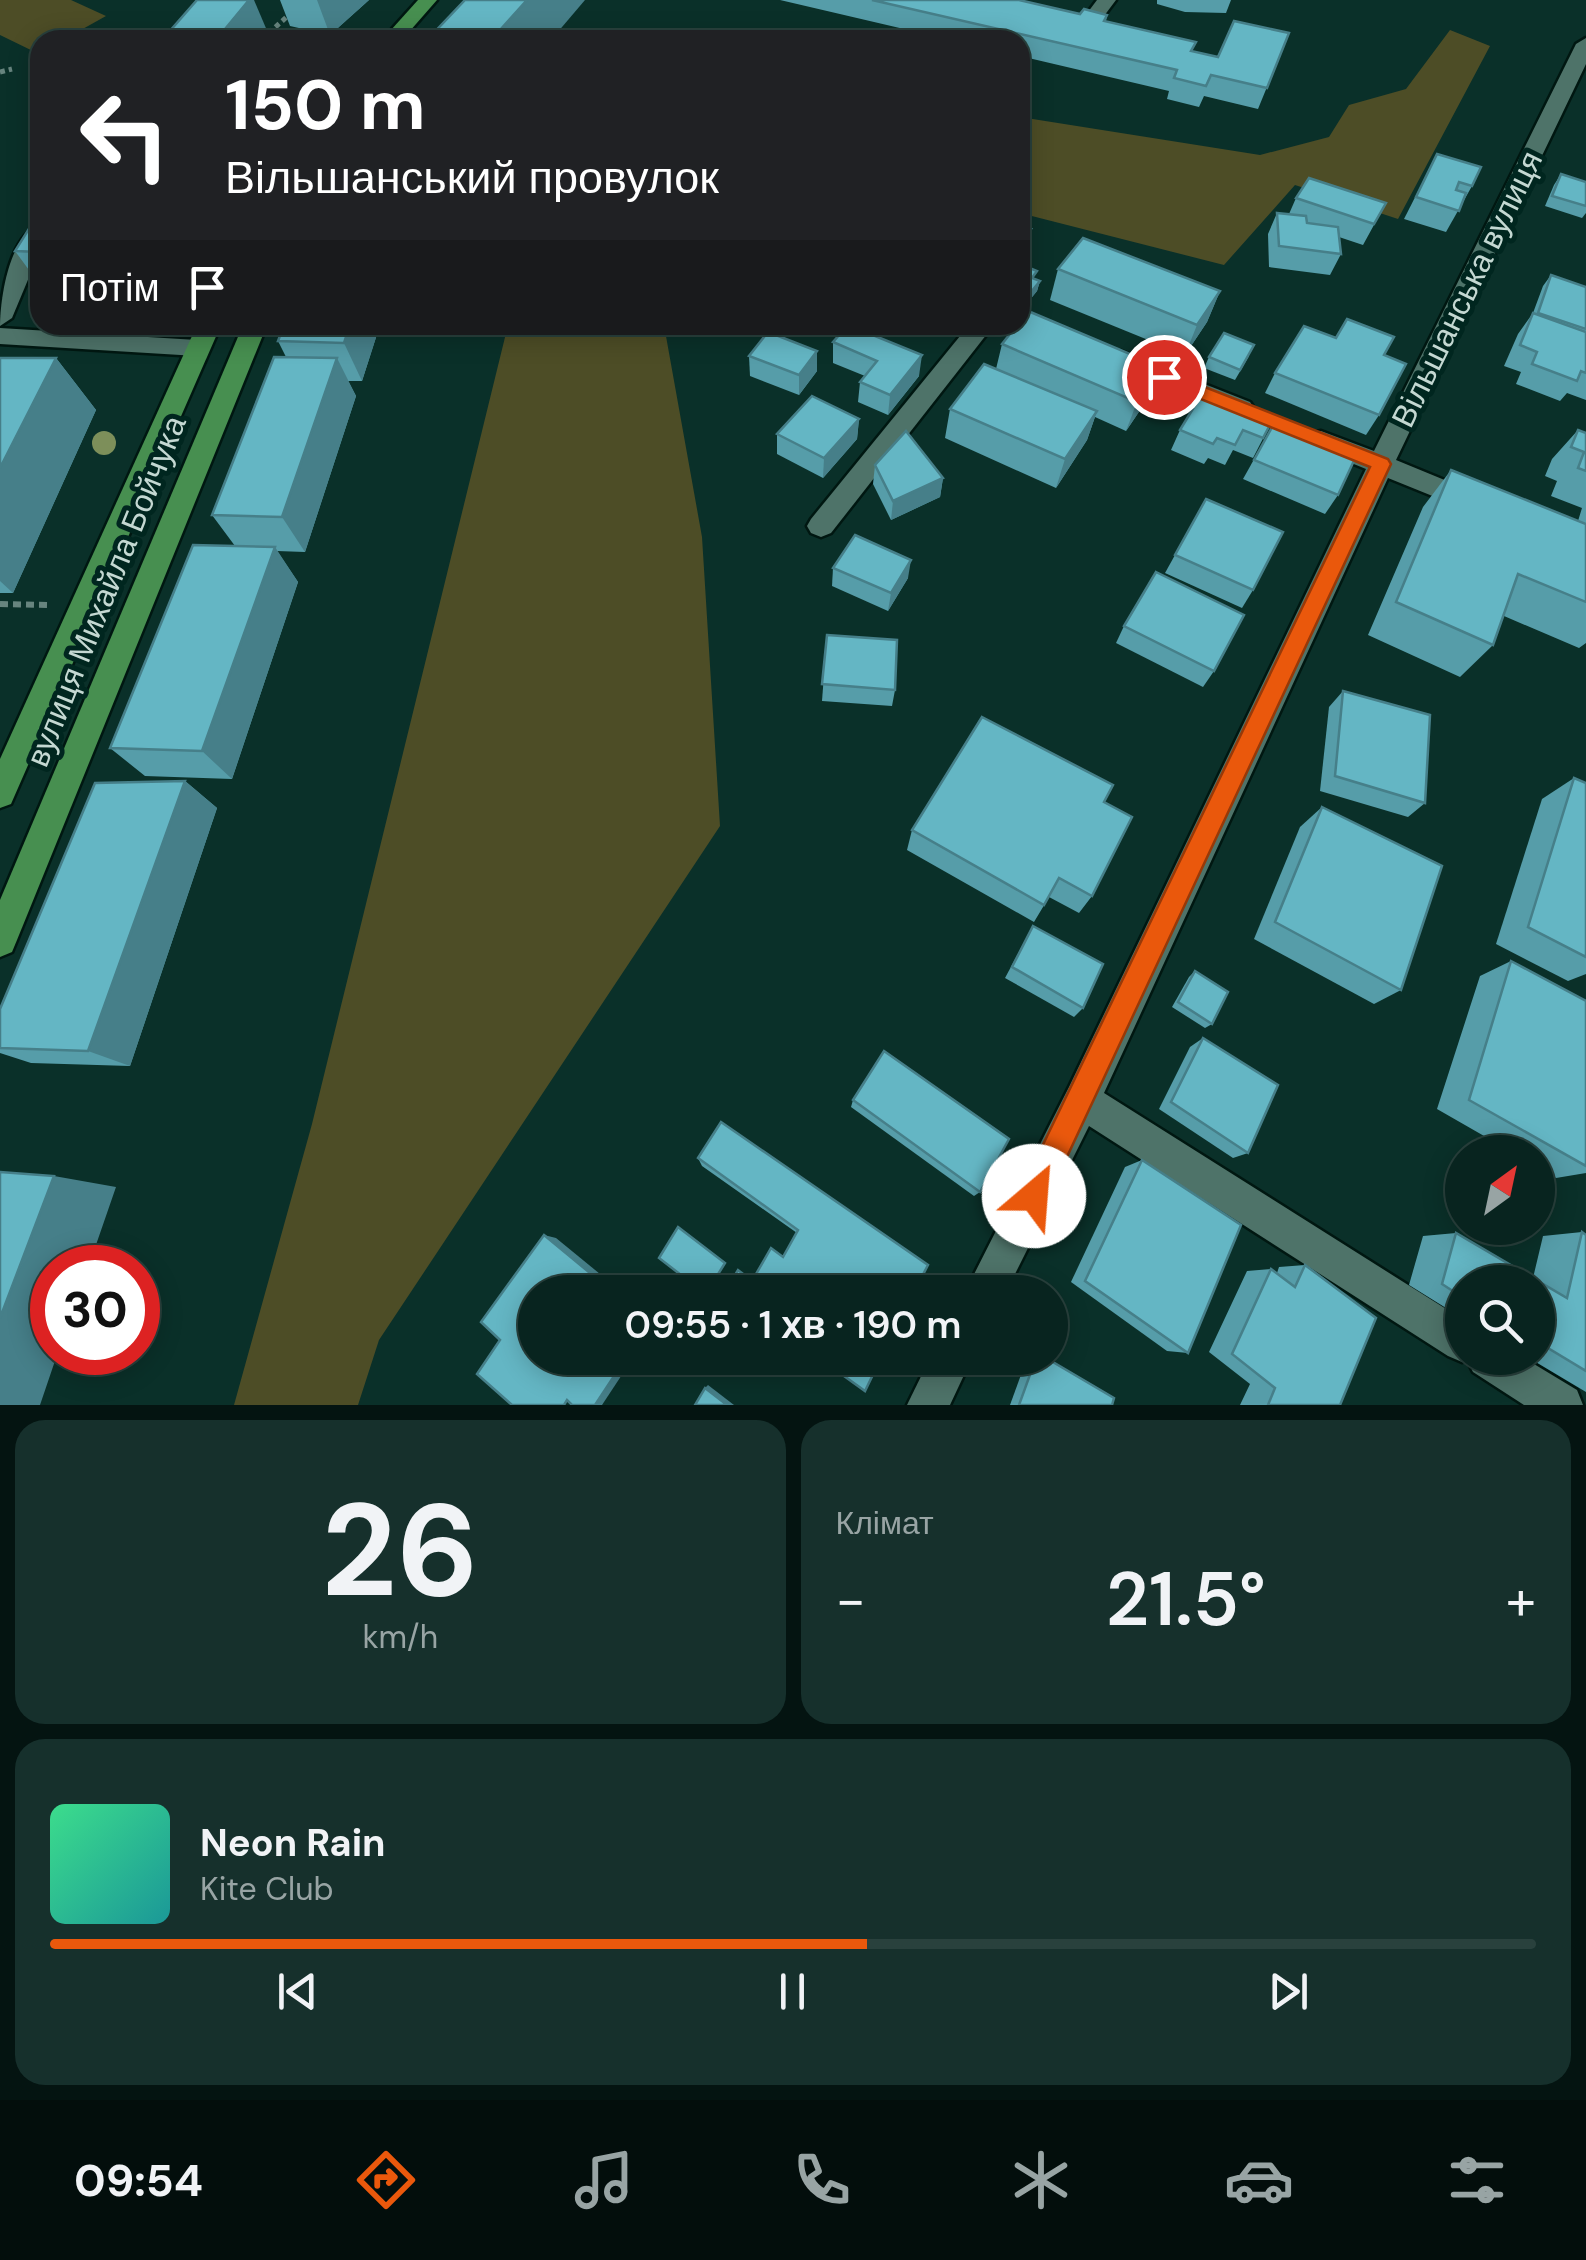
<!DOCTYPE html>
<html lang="uk">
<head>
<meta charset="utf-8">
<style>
  :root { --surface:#08241f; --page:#16302c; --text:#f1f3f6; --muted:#98a4a4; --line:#29413d; --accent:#ea580c }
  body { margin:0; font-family:"DM Sans",sans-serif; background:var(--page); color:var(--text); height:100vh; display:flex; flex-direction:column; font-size:38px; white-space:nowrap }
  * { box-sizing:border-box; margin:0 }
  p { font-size:32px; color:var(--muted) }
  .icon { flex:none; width:55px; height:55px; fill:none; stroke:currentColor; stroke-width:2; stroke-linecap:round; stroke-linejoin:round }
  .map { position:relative; height:1405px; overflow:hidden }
  .details { display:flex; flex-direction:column; gap:15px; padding:15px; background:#041411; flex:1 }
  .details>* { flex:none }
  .hud { position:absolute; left:30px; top:30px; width:1000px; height:305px; border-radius:30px; box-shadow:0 5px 25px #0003,0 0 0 2px var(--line); background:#202124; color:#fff; overflow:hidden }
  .needle { width:65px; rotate:33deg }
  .tools { position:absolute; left:1445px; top:1135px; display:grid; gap:20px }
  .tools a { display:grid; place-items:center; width:110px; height:110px; border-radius:50%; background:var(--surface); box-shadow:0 5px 25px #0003,0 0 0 2px var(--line); font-size:50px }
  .speed { position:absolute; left:30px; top:1245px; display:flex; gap:20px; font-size:50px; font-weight:700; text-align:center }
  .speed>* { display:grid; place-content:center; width:130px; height:130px; border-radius:50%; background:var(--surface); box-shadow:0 5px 25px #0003,0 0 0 2px var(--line); line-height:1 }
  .speed .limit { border:15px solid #d22; background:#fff; color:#111 }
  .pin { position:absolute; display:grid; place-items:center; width:85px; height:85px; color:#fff; margin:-42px; border:5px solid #fff; border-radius:50%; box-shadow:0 2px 10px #0007 }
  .me { position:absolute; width:110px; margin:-55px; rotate:27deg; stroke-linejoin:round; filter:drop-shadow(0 0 8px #0008) }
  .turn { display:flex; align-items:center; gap:35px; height:210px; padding:0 30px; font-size:45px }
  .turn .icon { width:130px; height:130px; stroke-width:2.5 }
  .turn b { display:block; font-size:70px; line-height:85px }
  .then { display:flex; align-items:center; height:95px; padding:0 30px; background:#0003; gap:20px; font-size:38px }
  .big { font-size:75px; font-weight:600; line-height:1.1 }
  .details .tile { flex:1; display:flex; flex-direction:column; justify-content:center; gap:15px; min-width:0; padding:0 35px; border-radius:30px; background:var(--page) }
  .details .dial { align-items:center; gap:0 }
  .dial b { font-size:130px; line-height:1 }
  .song { display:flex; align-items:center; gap:30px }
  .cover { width:120px; height:120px; border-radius:15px; background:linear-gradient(135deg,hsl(150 70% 55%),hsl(180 70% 35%)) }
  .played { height:10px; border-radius:5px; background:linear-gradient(90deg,var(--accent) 55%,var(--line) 55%) }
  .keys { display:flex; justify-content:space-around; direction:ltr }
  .heat { display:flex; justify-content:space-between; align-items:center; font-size:55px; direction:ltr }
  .details .tiles { flex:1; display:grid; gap:15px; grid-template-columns:1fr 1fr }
  .tile:last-child { grid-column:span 2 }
  .trip { position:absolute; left:518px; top:1275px; width:550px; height:100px; border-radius:50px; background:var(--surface); box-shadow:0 5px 25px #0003,0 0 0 2px var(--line); font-weight:600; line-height:100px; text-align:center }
  .tab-bar { display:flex; height:160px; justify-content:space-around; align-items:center; background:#030e0c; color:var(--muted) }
  .tab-bar .icon { width:70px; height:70px }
  .tab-bar .on { color:var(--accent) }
  .tab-bar b { font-size:45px; color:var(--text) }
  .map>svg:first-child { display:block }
</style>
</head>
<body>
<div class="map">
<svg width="1586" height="1405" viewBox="0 0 1586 1405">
  <rect width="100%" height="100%" fill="#0a3029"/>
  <g fill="#4d4d26">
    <path d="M 0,0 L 71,0 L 106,16 L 63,40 L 40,40 L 39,54 L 0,35 Z"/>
    <path d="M 1450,30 L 1490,46 L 1398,219 L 1295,185 L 1224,265 L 1020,213 L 1020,117 L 1260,155 L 1329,137 L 1349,105 L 1406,89 Z"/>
    <path d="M 508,325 L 664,325 L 702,537 L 720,826 L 379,1340 L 358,1405 L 234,1405 L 312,1124 Z"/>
  </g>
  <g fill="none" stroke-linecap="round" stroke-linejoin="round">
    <defs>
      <g id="minor">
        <path d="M 1097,0 L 1116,0 L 1092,32 L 1078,32 L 1076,28 Z"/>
        <path d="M 1586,38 L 1586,64 L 1396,460 L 1481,495 L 1485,502 L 1481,509 L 1472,512 L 1388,478 L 1104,1093 L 1462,1319 L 1462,1358 L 1524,1358 L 1577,1390 L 1583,1405 L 1524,1405 L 1473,1372 L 1467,1360 L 1462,1362 L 1448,1356 L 1089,1126 L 1006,1292 L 965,1292 L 1069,1087 L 1366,469 L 1312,447 L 1308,440 L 1312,433 L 1321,431 L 1374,451 L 1576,44 Z"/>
        <path d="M 40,226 L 40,251 L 12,318 L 0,326 C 0,300 9,234 40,226 Z"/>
        <path d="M 969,325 L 994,325 L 831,533 L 821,537 L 811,533 L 807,526 L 811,519 Z"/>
        <path d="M 0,328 L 197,340 L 209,348 L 197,356 L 0,344 Z"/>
        <path d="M 1121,351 L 1250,402 L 1254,408 L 1250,414 L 1241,417 L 1112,366 L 1109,360 Z"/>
        <path d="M 930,1358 L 972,1358 L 950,1405 L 907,1405 Z"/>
      </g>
      <g id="major">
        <path d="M 418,0 L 437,0 L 402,40 L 382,40 Z"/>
        <path d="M 197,325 L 221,325 L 11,804 L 0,808 L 0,759 Z"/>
        <path d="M 243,325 L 267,325 L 17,940 L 12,952 L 0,957 L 0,900 Z"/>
      </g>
    </defs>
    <use href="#minor" stroke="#001711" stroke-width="5"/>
    <use href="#major" stroke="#001711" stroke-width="5"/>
    <g stroke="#67847e" stroke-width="5" stroke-dasharray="5 4" stroke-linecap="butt">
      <path d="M 262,39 L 290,14"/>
      <path d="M 0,72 L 12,69"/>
    </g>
    <path stroke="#67847e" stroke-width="6" stroke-dasharray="8 5" stroke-linecap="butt" d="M 0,604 L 49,605"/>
    <use href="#minor" fill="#4e7369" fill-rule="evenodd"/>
    <use href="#major" fill="#478f50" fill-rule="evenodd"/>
  </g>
  <circle fill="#7d8f5a" cx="104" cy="443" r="12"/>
  <g fill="#569da9">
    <path d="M 280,0 L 369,0 L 330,35 L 290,26 Z"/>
    <path d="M 780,0 L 1019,0 L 1080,14 L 1107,15 L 1106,21 L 1193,51 L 1218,57 L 1289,33 L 1258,109 L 1204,96 L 1199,107 L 1167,99 L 1169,91 L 1020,56 L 1020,40 L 951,40 Z"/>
    <path d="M 1157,0 L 1231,0 L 1226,13 L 1185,12 L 1157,4 Z"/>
    <path d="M 1437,154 L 1472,186 L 1446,232 L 1404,219 Z"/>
    <path d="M 1561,174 L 1586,182 L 1586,213 L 1582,218 L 1545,206 L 1554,185 Z"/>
    <path d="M 1296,198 L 1386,203 L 1363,245 L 1339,237 L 1341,254 L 1330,275 L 1269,267 L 1268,234 L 1277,213 L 1289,214 Z"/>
    <path d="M 40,211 L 40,285 L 15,251 Z"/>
    <path d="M 1058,269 L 1220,291 L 1207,322 L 1185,355 L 1050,300 Z"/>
    <path d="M 1020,273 L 1040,281 L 1037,291 L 1028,302 L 1020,299 Z"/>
    <path d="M 1551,275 L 1586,287 L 1586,400 L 1567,393 L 1560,401 L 1516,384 L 1521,372 L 1504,366 L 1518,334 L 1533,313 L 1543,286 Z"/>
    <path d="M 284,325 L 380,325 L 362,381 L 348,381 L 356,396 L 305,552 L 277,551 L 298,582 L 232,779 L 145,776 L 110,748 L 235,546 L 212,515 L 286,357 L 278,341 Z"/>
    <path d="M 833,342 L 919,376 L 888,415 L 858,402 L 860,382 L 865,376 L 833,363 Z"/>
    <path d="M 1002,344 L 1149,397 L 1126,431 L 1095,417 L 1087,440 L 1056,488 L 945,438 L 950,409 L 996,369 Z"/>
    <path d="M 817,351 L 817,371 L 799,395 L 750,376 L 749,356 Z"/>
    <path d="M 1384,355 L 1379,415 L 1366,435 L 1265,393 L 1275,373 Z"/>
    <path d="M 1249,356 L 1235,380 L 1204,368 L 1209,357 Z"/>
    <path d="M 0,358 L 56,358 L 96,410 L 13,593 L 0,593 Z"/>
    <path d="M 859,419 L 857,439 L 823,478 L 777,454 L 777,434 Z"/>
    <path d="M 1273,419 L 1253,458 L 1233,450 L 1225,465 L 1208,458 L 1204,464 L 1171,450 L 1180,430 Z"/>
    <path d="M 1276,420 L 1338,495 L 1325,514 L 1243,479 Z"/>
    <path d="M 1578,430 L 1586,432 L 1586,643 L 1579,648 L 1504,616 L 1493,645 L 1460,677 L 1368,635 L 1423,507 L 1451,470 L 1578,521 L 1582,508 L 1551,496 L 1557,481 L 1545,476 L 1552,459 Z"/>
    <path d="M 875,465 L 943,478 L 940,497 L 891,520 L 873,484 Z"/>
    <path d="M 1175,555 L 1253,590 L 1242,608 L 1165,573 Z"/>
    <path d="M 833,568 L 908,578 L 888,611 L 832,586 Z"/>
    <path d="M 1124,626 L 1214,671 L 1203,687 L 1116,643 Z"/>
    <path d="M 827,635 L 895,690 L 892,706 L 822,701 Z"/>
    <path d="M 1343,691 L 1425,803 L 1408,817 L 1320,791 L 1329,707 Z"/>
    <path d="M 1574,778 L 1586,783 L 1586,974 L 1568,981 L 1496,944 L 1542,799 Z"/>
    <path d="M 185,781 L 217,808 L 130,1066 L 31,1063 L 0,1053 L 0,1009 Z"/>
    <path d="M 1104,802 L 1092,896 L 1079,913 L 1049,897 L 1034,922 L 907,850 L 912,830 Z"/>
    <path d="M 1322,807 L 1401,990 L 1374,1004 L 1254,939 L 1300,827 Z"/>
    <path d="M 1033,926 L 1083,1008 L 1074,1017 L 1005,978 Z"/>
    <path d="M 1511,961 L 1586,1001 L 1586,1173 L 1556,1178 L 1538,1167 L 1538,1152 L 1512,1152 L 1437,1109 L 1480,976 Z"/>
    <path d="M 1195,971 L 1212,1024 L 1205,1028 L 1172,1007 L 1189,977 Z"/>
    <path d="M 1203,1038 L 1248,1153 L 1233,1158 L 1159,1109 L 1190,1047 Z"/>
    <path d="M 853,1100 L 980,1192 L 974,1196 L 851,1107 Z"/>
    <path d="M 698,1158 L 928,1265 L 752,1280 L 783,1257 L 797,1233 L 702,1166 Z"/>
    <path d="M 1142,1160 L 1188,1353 L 1167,1351 L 1071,1282 L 1125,1167 Z"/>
    <path d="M 1582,1232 L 1586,1235 L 1586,1392 L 1529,1358 L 1538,1358 L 1538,1282 L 1462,1282 L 1462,1318 L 1409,1285 L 1423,1236 L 1456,1233 L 1533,1278 L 1543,1236 Z"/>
    <path d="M 1305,1265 L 1340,1405 L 1240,1405 L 1250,1384 L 1209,1352 L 1247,1271 L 1271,1269 L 1277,1273 L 1279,1267 Z"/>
    <path d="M 1027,1358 L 1046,1358 L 1112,1405 L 1010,1405 Z"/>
  </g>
  <g fill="#467f89">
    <path d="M 249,0 L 254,0 L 271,40 L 216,40 Z"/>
    <path d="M 317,0 L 369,0 L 330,35 Z"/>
    <path d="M 527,0 L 585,0 L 551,40 L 491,40 Z"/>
    <path d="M 1031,229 L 1026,250 L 1020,258 L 1020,244 Z"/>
    <path d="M 1040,281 L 1037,291 L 1028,302 L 1031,292 Z"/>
    <path d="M 1220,291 L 1207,322 L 1185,355 L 1197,325 Z"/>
    <path d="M 350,325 L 380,325 L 362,381 L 344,343 Z"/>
    <path d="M 817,351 L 817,371 L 799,395 L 799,375 Z"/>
    <path d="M 922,355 L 919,376 L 888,415 L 890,395 Z"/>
    <path d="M 56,358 L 96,410 L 13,593 L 0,581 L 0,468 Z"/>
    <path d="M 337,358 L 356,396 L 305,552 L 282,517 Z"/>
    <path d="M 1161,367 L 1149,397 L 1126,431 L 1137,402 Z"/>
    <path d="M 1097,411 L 1087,440 L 1056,488 L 1065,459 Z"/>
    <path d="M 859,419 L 857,439 L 823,478 L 824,458 Z"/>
    <path d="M 943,478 L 940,497 L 891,520 L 893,501 Z"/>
    <path d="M 275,547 L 298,582 L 232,779 L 202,751 Z"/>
    <path d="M 911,560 L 908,578 L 888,611 L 891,593 Z"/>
    <path d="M 185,781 L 217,808 L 130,1066 L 88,1051 Z"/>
    <path d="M 54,1176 L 116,1187 L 88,1268 L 52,1268 L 52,1352 L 58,1352 L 40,1405 L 0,1405 L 0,1318 Z"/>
    <path d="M 544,1235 L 556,1238 L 622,1292 L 613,1292 Z"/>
    <path d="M 626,1358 L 633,1358 L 602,1405 L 595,1405 Z"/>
    <path d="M 708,1385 L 734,1405 L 727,1405 L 705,1388 Z"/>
  </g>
  <g fill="#64b6c4" stroke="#467f89" stroke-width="2.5">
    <path d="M 197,0 L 249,0 L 216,40 L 162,40 Z"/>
    <path d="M 465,0 L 527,0 L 491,40 L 427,40 Z"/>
    <path d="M 872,0 L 1019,0 L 1080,14 L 1084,9 L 1107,15 L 1104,21 L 1196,42 L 1191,51 L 1218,57 L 1234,21 L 1289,33 L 1267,88 L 1211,75 L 1206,86 L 1174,78 L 1177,70 Z"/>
    <path d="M 1437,154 L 1481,167 L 1472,186 L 1459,182 L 1456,190 L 1466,193 L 1459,211 L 1416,197 Z"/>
    <path d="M 1561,174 L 1586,182 L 1586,206 L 1552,196 Z"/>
    <path d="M 1309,178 L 1386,203 L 1374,224 L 1296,198 Z"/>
    <path d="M 40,211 L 40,252 L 15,251 Z"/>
    <path d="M 1277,213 L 1306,216 L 1307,223 L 1338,227 L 1341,254 L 1279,246 Z"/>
    <path d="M 1020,226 L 1031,229 L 1020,244 Z"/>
    <path d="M 1083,238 L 1220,291 L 1197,325 L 1058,269 Z"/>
    <path d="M 1027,267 L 1037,271 L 1032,278 L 1040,281 L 1031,292 L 1020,287 L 1020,273 L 1022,273 Z"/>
    <path d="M 1551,275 L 1586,287 L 1586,329 L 1538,313 Z"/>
    <path d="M 1028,311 L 1161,367 L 1137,402 L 1002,344 L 1017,325 L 1020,325 L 1020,321 Z"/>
    <path d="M 1533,313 L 1586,332 L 1586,373 L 1581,371 L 1577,381 L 1532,364 L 1537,352 L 1520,345 Z"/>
    <path d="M 1347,319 L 1394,337 L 1384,355 L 1406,364 L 1379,415 L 1275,373 L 1304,326 L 1336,338 Z"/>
    <path d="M 284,325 L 350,325 L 344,343 L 278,341 Z"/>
    <path d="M 848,325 L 922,355 L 890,395 L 860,382 L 877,361 L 833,342 Z"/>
    <path d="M 768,332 L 817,351 L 799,375 L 749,356 Z"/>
    <path d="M 1224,333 L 1254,345 L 1240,370 L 1209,357 Z"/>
    <path d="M 274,357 L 337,358 L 282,517 L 212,515 Z"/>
    <path d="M 0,358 L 56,358 L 0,468 Z"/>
    <path d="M 984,364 L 1097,411 L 1065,459 L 950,409 Z"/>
    <path d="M 1203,392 L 1273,419 L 1263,438 L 1243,430 L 1235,445 L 1217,438 L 1213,444 L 1180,430 Z"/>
    <path d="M 812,396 L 859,419 L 824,458 L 777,434 Z"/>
    <path d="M 1276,420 L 1358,452 L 1338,495 L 1254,460 Z"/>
    <path d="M 1578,430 L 1586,433 L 1586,471 L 1578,468 L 1584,452 L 1571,447 Z"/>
    <path d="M 906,431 L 943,478 L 893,501 L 875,465 Z"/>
    <path d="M 1451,470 L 1586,524 L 1586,602 L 1518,574 L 1493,645 L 1396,602 Z"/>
    <path d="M 1206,499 L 1283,532 L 1253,590 L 1175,555 Z"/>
    <path d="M 855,535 L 911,560 L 891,593 L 833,568 Z"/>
    <path d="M 193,545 L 275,547 L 202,751 L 110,748 Z"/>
    <path d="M 1156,572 L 1244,615 L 1214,671 L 1124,626 Z"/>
    <path d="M 827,635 L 897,640 L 895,690 L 822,684 Z"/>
    <path d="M 1343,691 L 1430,715 L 1425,803 L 1335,776 Z"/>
    <path d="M 982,717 L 1113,785 L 1104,802 L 1132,817 L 1092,896 L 1059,878 L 1044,905 L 912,830 Z"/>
    <path d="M 1574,778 L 1586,783 L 1586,957 L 1528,927 Z"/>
    <path d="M 185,781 L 88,1051 L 0,1048 L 0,1009 L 95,783 Z"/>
    <path d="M 1322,807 L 1442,866 L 1401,990 L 1275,922 Z"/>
    <path d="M 1033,926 L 1103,964 L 1083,1008 L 1012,967 Z"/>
    <path d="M 1511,961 L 1586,1001 L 1586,1166 L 1469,1100 Z"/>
    <path d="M 1195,971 L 1228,992 L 1212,1024 L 1178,1002 Z"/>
    <path d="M 1203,1038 L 1278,1085 L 1248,1153 L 1171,1102 Z"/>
    <path d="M 884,1051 L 1009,1139 L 980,1192 L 853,1100 Z"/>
    <path d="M 721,1122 L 928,1265 L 914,1292 L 725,1292 L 738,1270 L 752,1281 L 771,1248 L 783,1257 L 798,1230 L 698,1158 Z"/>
    <path d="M 1142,1160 L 1241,1225 L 1188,1353 L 1085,1281 Z"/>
    <path d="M 0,1172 L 54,1176 L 0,1318 Z"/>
    <path d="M 678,1227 L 725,1263 L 707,1292 L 703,1292 L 659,1258 Z"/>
    <path d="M 1582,1232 L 1586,1235 L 1586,1371 L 1538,1342 L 1538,1282 L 1462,1282 L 1462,1297 L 1442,1284 L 1456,1233 L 1567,1298 Z"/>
    <path d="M 544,1235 L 613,1292 L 535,1292 L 535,1358 L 626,1358 L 595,1405 L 572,1405 L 567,1400 L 564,1405 L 512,1405 L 477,1374 L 500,1340 L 481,1322 Z"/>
    <path d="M 1305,1265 L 1376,1318 L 1340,1405 L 1268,1405 L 1275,1388 L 1232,1354 L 1271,1269 L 1295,1287 Z"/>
    <path d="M 819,1358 L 881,1358 L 865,1391 Z"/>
    <path d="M 1036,1358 L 1046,1358 L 1114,1398 L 1112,1405 L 1019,1405 Z"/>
    <path d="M 705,1388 L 727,1405 L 695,1405 Z"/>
  </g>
  <path fill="#ea580c" stroke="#983908" stroke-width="2.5" d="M 1164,371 L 1388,459 L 1391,464 L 1044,1206 L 1034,1211 L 1023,1206 L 1019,1196 L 1023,1186 L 1370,467 L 1158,382 L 1158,373 Z"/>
  <g text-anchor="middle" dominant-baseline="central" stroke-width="10" stroke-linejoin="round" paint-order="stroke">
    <g font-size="32" fill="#c4d8d2" stroke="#00261f">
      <text transform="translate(1467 289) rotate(-64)">Вільшанська вулиця</text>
      <text transform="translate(106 591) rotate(-68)">вулиця Михайла Бойчука</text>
    </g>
  </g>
</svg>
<div class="tools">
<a><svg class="needle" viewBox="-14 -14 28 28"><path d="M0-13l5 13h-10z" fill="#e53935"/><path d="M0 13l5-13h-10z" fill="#98a4a4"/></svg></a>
<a><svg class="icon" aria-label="search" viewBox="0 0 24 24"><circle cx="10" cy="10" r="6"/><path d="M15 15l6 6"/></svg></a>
</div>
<div class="speed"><div class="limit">30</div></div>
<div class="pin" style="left:1164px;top:377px;background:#d93025"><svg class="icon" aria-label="arrive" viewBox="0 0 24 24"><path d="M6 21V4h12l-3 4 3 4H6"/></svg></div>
<svg class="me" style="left:1034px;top:1196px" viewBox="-20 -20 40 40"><circle r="19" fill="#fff"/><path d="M0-13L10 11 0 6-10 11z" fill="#ea580c"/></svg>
<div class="trip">09:55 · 1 хв · 190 m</div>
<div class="hud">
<div class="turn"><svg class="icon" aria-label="left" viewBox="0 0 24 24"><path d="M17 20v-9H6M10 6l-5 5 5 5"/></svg><div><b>150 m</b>Вільшанський провулок</div></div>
<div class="then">Потім<svg class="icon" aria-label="arrive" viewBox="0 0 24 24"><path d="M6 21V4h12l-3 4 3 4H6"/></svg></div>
</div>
</div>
<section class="details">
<div class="tiles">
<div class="tile dial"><b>26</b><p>km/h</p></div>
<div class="tile"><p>Клімат</p>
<div class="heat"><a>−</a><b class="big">21.5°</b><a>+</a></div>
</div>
<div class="tile">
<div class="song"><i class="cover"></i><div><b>Neon Rain</b><p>Kite Club</p></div></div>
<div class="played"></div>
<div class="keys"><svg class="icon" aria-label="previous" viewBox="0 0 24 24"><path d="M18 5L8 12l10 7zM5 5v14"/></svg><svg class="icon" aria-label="pause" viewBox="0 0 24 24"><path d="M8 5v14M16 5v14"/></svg><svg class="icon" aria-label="next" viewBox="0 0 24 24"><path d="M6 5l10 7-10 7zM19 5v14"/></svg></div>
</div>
</div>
</section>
<nav class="tab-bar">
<b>09:54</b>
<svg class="icon on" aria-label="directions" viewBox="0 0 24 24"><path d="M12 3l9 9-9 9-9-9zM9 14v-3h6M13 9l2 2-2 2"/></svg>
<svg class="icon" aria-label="music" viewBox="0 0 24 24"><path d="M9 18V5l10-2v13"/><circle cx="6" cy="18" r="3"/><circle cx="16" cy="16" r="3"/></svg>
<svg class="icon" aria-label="phone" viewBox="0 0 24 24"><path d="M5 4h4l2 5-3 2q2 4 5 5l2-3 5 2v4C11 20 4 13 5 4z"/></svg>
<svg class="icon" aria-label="climate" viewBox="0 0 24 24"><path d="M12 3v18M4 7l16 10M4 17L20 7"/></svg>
<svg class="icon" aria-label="car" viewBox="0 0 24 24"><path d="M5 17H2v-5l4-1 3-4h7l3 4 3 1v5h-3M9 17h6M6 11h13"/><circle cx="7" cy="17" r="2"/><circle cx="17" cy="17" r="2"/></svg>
<svg class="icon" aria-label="filters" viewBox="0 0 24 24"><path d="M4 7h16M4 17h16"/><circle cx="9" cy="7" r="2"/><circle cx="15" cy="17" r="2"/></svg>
</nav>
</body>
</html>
